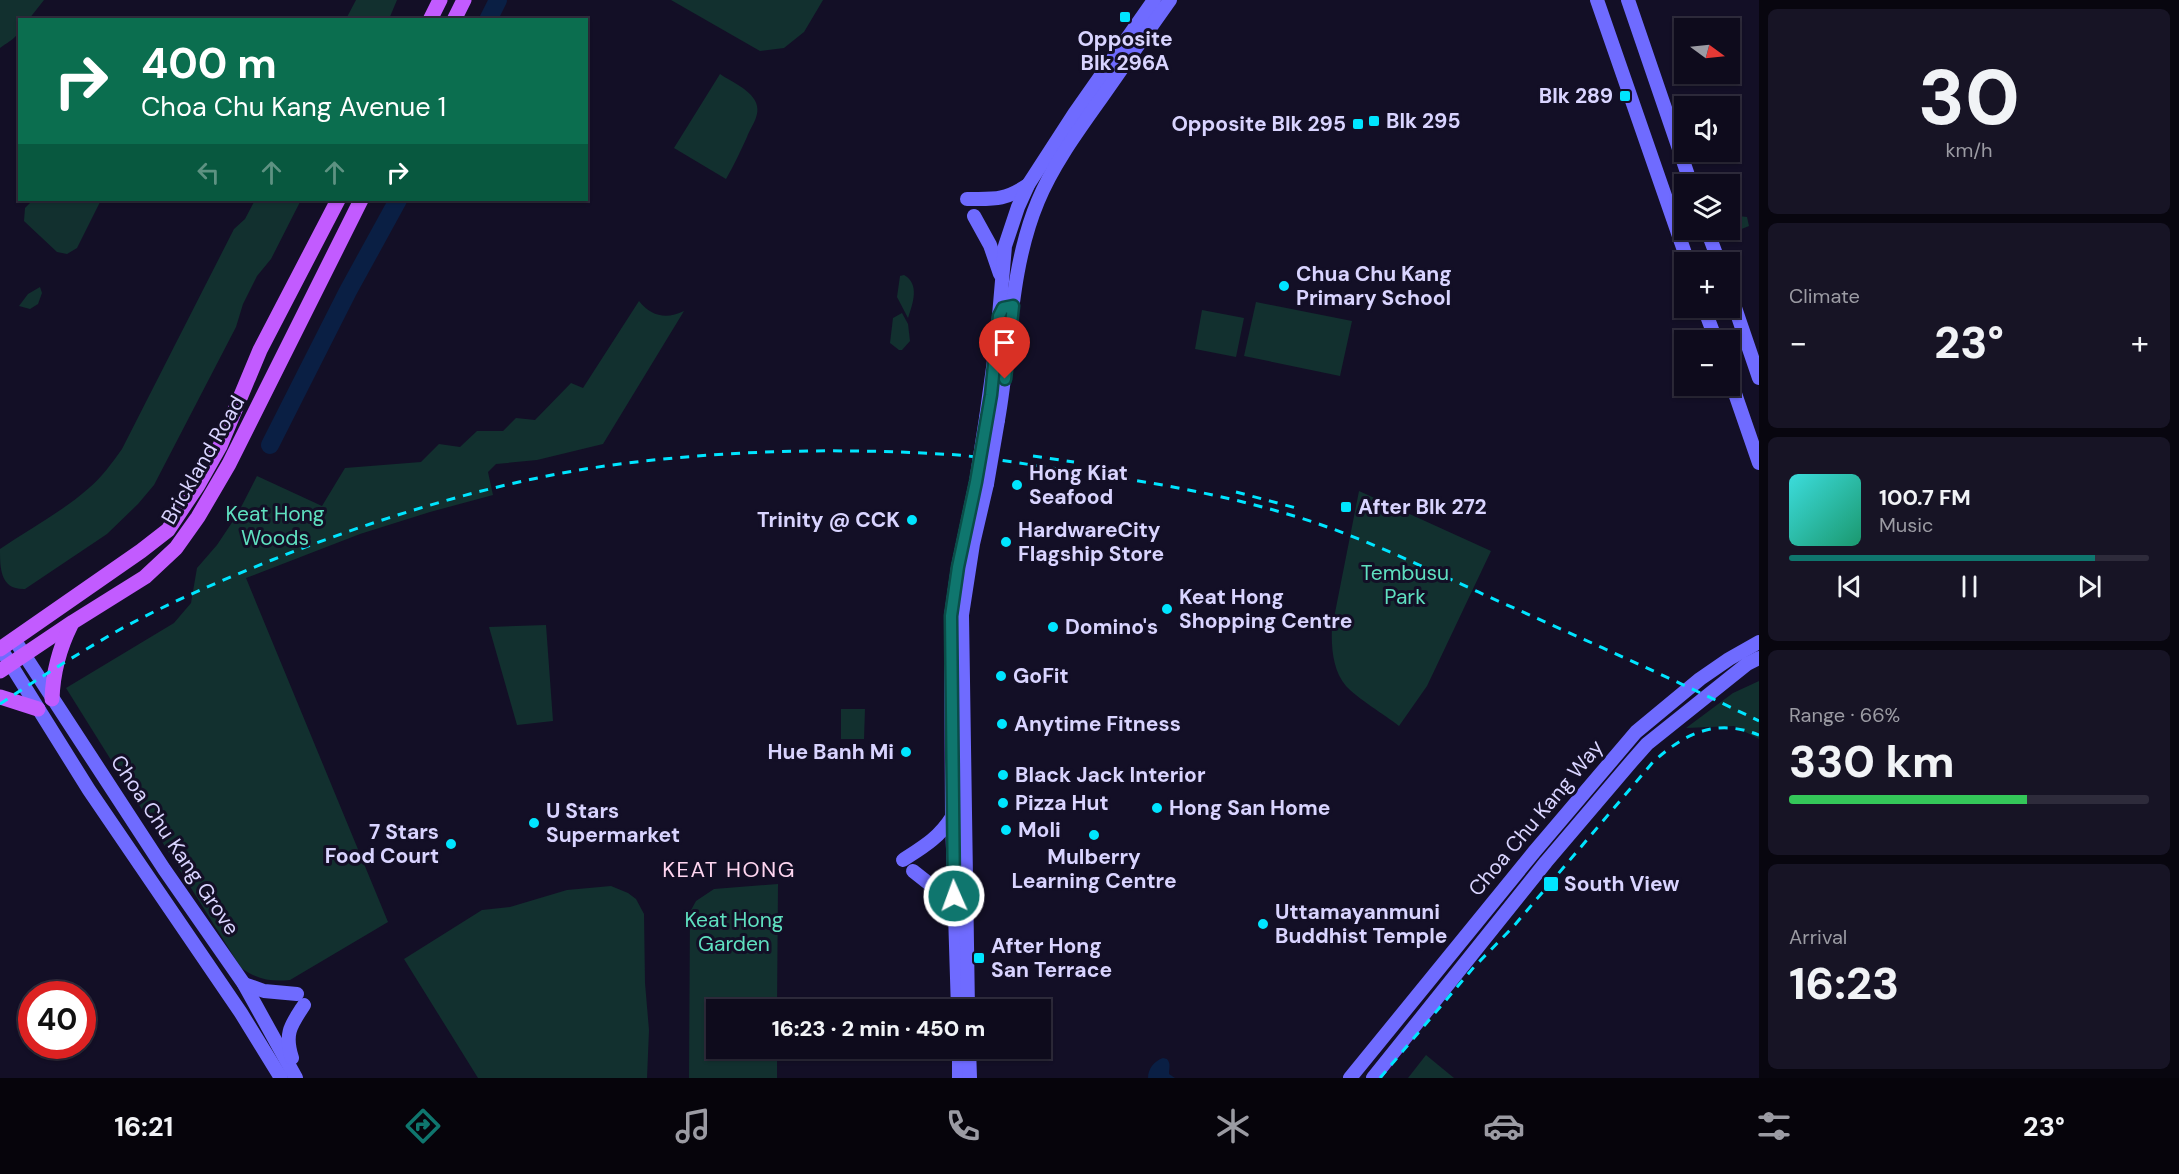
<!DOCTYPE html>
<html lang="en">
<head>
<meta charset="utf-8">
<style>
  :root { --surface:#0e0b1c; --page:#171425; --text:#f1f3f6; --muted:#9b9ba3; --line:#2e2b3b; --accent:#0f766e }
  body { margin:0; font-family:"DM Sans",sans-serif; background:var(--page); color:var(--text); height:100vh; display:flex; flex-direction:column; font-size:22px; white-space:nowrap }
  * { box-sizing:border-box; margin:0 }
  p { font-size:20px; color:var(--muted) }
  .icon { flex:none; width:33px; height:33px; fill:none; stroke:currentColor; stroke-width:2; stroke-linecap:round; stroke-linejoin:round }
  .map { position:relative; flex:1; overflow:hidden }
  .drawer { display:flex; flex-direction:column; gap:9px; padding:9px; background:#08060f; width:420px }
  .drawer>* { flex:none }
  .top-card { position:absolute; left:18px; top:18px; width:570px; height:183px; border-radius:0px; box-shadow:0 2px 4px #0004,0 0 0 2px var(--line); background:#0b6e4f; color:#fff; overflow:hidden }
  .needle { width:39px; rotate:105deg }
  .fabs { position:absolute; left:1674px; top:18px; display:grid; gap:12px }
  .fabs a { display:grid; place-items:center; width:66px; height:66px; border-radius:0px; background:var(--surface); box-shadow:0 2px 4px #0004,0 0 0 2px var(--line); font-size:30px }
  .speed { position:absolute; left:18px; top:981px; display:flex; gap:12px; font-size:30px; font-weight:700; text-align:center }
  .speed>* { display:grid; place-content:center; width:78px; height:78px; border-radius:50%; background:var(--surface); box-shadow:0 2px 4px #0004,0 0 0 2px var(--line); line-height:1 }
  .speed .limit { border:9px solid #d22; background:#fff; color:#111 }
  .pin { position:absolute; display:grid; place-items:center; width:51px; height:51px; color:#fff; margin:-62px -26px; border-radius:50% 50% 50% 0; rotate:-45deg; box-shadow:0 0 6px #0007 }
  .pin .icon { rotate:45deg }
  .me { position:absolute; width:66px; margin:-33px; rotate:358deg; stroke-linejoin:round; filter:drop-shadow(0 0 4px #0008) }
  .turn { display:flex; align-items:center; gap:21px; height:126px; padding:0 24px; font-size:27px }
  .turn .icon { width:78px; height:78px; stroke-width:2.5 }
  .turn b { display:block; font-size:42px; line-height:51px }
  .lanes { display:flex; align-items:center; height:57px; padding:0 24px; background:#0003; justify-content:center; gap:30px; direction:ltr }
  .lanes .off { opacity:.35 }
  .big { font-size:45px; font-weight:800; line-height:1.1 }
  .drawer .tile { flex:1; display:flex; flex-direction:column; justify-content:center; gap:9px; min-width:0; padding:0 21px; border-radius:9px; background:var(--page) }
  .drawer .dial { align-items:center; gap:0 }
  .dial b { font-size:78px; line-height:1 }
  .song { display:flex; align-items:center; gap:18px }
  .cover { width:72px; height:72px; border-radius:9px; background:linear-gradient(135deg,hsl(180 70% 55%),hsl(160 70% 35%)) }
  .played { height:6px; border-radius:3px; background:linear-gradient(90deg,var(--accent) 85%,var(--line) 85%) }
  .keys { display:flex; justify-content:space-around; direction:ltr }
  .heat { display:flex; justify-content:space-between; align-items:center; font-size:33px; direction:ltr }
  .charge { height:9px; border-radius:4px; background:linear-gradient(90deg,#34c759 66%,var(--line) 0) }
  .trip { position:absolute; left:706px; top:999px; width:345px; height:60px; border-radius:0px; background:var(--surface); box-shadow:0 2px 4px #0004,0 0 0 2px var(--line); font-weight:800; line-height:60px; text-align:center }
  .dock { display:flex; height:96px; justify-content:space-around; align-items:center; background:#06040b; color:var(--muted) }
  .dock .icon { width:42px; height:42px }
  .dock .active { color:var(--accent) }
  .dock b { font-size:27px; color:var(--text) }
  main { display:flex; flex:1; min-height:0 }
  .map>svg:first-child { display:block }
</style>
</head>
<body>
<main>
<div class="map">
<svg width="1759" height="1078" viewBox="0 0 1759 1078">
  <rect width="100%" height="100%" fill="#130f26"/>
  <g fill="#12302f">
    <path d="M 0,0 L 44,0 L 29,19 L 20,20 C 20,37 14,38 0,48 Z"/>
    <path d="M 356,0 L 397,0 L 389,19 L 346,19 Z"/>
    <path d="M 671,0 L 823,0 L 804,32 L 784,48 L 760,51 Z"/>
    <path d="M 720,74 C 730,81 747,88 754,99 C 763,113 752,124 747,137 C 740,152 734,165 726,179 L 674,148 Z"/>
    <path d="M 33,200 L 101,200 L 77,248 L 67,254 L 57,252 L 24,221 L 25,208 Z"/>
    <path d="M 255,200 L 301,200 L 271,259 L 257,276 L 243,304 L 236,327 L 154,485 L 138,504 L 107,534 L 25,589 C 0,590 0,568 0,549 C 29,529 62,512 89,488 C 102,477 112,463 122,449 L 234,229 L 245,219 Z"/>
    <path d="M 1730,215 L 1747,217 L 1749,226 L 1734,232 Z"/>
    <path d="M 904,275 C 920,284 913,303 908,318 L 897,297 L 900,276 Z"/>
    <path d="M 40,287 L 42,293 L 38,304 L 30,309 L 19,306 L 28,294 Z"/>
    <path d="M 639,301 C 651,316 666,320 684,311 L 603,444 L 537,460 L 496,464 L 488,472 L 493,495 L 430,512 L 360,534 L 246,578 L 388,922 L 290,980 C 270,982 257,979 241,968 L 66,688 L 174,623 L 191,603 L 197,568 L 217,545 L 237,515 L 257,476 L 322,506 L 345,468 L 421,462 L 439,444 L 460,447 L 477,431 L 503,431 L 516,418 L 535,420 L 571,383 L 583,388 Z"/>
    <path d="M 1256,302 L 1352,321 L 1340,376 L 1244,356 Z"/>
    <path d="M 1202,310 L 1244,318 L 1236,357 L 1195,349 Z"/>
    <path d="M 902,313 L 908,324 L 910,341 L 902,350 L 899,350 L 890,343 L 893,318 Z"/>
    <path d="M 1359,491 L 1491,551 L 1427,686 L 1399,726 C 1385,715 1357,698 1346,686 C 1333,671 1331,647 1332,628 Z"/>
    <path d="M 546,625 L 553,721 L 517,725 L 489,627 Z"/>
    <path d="M 1759,681 L 1759,739 L 1734,726 L 1686,728 L 1733,693 Z"/>
    <path d="M 841,709 L 865,709 L 864,739 L 841,739 Z"/>
    <path d="M 778,884 L 777,1009 L 717,1010 L 717,1048 L 777,1049 L 777,1078 L 689,1078 L 690,912 L 696,901 L 714,889 Z"/>
    <path d="M 611,886 L 628,893 L 636,899 L 644,914 L 645,983 L 649,1030 L 647,1078 L 478,1078 L 404,959 L 482,910 L 510,907 L 567,890 Z"/>
    <path d="M 1426,1055 L 1454,1078 L 1408,1078 Z"/>
  </g>
  <path fill="#0a1f44" d="M 1163,1058 L 1167,1059 C 1171,1064 1169,1067 1169,1074 L 1175,1078 L 1148,1078 C 1148,1069 1154,1061 1163,1058 Z"/>
  <g fill="none" stroke-linecap="round" stroke-linejoin="round">
    <g stroke="#0a1f44" stroke-width="18">
      <path d="M 488,20 L 498,0"/>
      <path d="M 270,445 L 348,291 L 398,200"/>
    </g>
    <g stroke="#6f6bff" stroke-width="14">
      <path d="M 1597,0 L 1688,262"/>
      <path d="M 1628,0 L 1691,184"/>
      <path d="M 967,199 C 995,199 1003,201 1028,185"/>
      <path d="M 974,216 L 990,245 L 1000,274"/>
      <path d="M 1707,230 L 1719,262"/>
      <path d="M 1730,293 L 1759,378"/>
      <path d="M 1704,308 L 1716,340"/>
      <path d="M 1730,379 L 1759,463"/>
      <path d="M 986,418 L 997,339 L 1005,246 L 1018,207 L 1028,185 L 1074,114 L 1154,0"/>
      <path d="M 998,420 C 1011,348 1009,270 1038,201 C 1052,167 1075,135 1097,104 C 1121,70 1145,35 1170,0"/>
      <path d="M 14,639 L 164,869 L 244,984 L 296,1078"/>
      <path d="M 1,649 L 89,790 L 241,1013 L 281,1078"/>
      <path d="M 903,860 C 923,847 939,838 952,817"/>
      <path d="M 913,871 L 932,886 L 955,915"/>
      <path d="M 244,984 L 264,991 L 297,994"/>
      <path d="M 958,1010 L 952,817 L 951,616 L 958,567 L 976,482"/>
      <path d="M 968,1010 L 962,615 L 973,544 L 987,484"/>
      <path d="M 959,1048 L 959,1078"/>
      <path d="M 969,1048 L 970,1078"/>
      <path d="M 292,1058 C 284,1033 291,1025 304,1005"/>
      <path d="M 1350,1078 L 1534,852 L 1636,732 L 1700,679 L 1729,659 L 1759,642"/>
      <path d="M 1373,1078 L 1546,862 L 1632,761 L 1647,744 L 1747,664 L 1759,658"/>
    </g>
    <g stroke="#c25bff" stroke-width="15">
      <path d="M 430,20 L 440,0"/>
      <path d="M 454,20 L 464,0"/>
      <path d="M 0,649 L 141,551 L 168,530 L 198,485 L 220,446 L 260,350 L 338,200"/>
      <path d="M 0,671 L 73,622 L 145,577 L 176,548 L 198,517 L 229,464 L 361,200"/>
      <path d="M 0,697 L 38,709"/>
      <path d="M 52,699 C 53,671 59,649 71,625"/>
    </g>
    <g stroke="#00e5ff" stroke-width="3" stroke-dasharray="9 8" stroke-linecap="butt">
      <path d="M 1033,456 L 1074,462"/>
      <path d="M 1236,492 L 1300,509"/>
      <path d="M 0,704 C 39,678 79,653 119,630 C 168,603 220,581 272,560 C 373,520 478,487 585,469 C 707,450 835,447 958,455 C 989,458 1020,463 1051,468 C 1140,480 1229,494 1316,523 C 1380,545 1442,576 1505,604 C 1590,642 1675,680 1759,721"/>
      <path d="M 1380,1078 L 1474,967 L 1513,927 L 1653,762 C 1685,733 1716,718 1759,735"/>
    </g>
    <g stroke="#6f6bff" stroke-width="14">
      <path d="M 976,482 L 986,418"/>
      <path d="M 987,484 L 998,420"/>
    </g>
  </g>
  <g fill="none" stroke-linecap="round" stroke-linejoin="round">
    <defs>
      <path id="route" d="M 954,896 L 951,616 L 958,567 L 976,482 L 991,395 L 999,316 L 1003,308 L 1013,306 L 1005,379"/>
    </defs>
    <use href="#route" stroke="#0a4d48" stroke-width="15"/>
    <use href="#route" stroke="#0f766e" stroke-width="10"/>
  </g>
  <g fill="#00e5ff" stroke="#130f26" stroke-width="2">
    <rect x="1119" y="11" width="12" height="12" rx="3"/>
    <rect x="1619" y="90" width="12" height="12" rx="3"/>
    <rect x="1368" y="115" width="12" height="12" rx="3"/>
    <rect x="1352" y="118" width="12" height="12" rx="3"/>
    <circle cx="1284" cy="286" r="6"/>
    <circle cx="1017" cy="485" r="6"/>
    <rect x="1340" y="501" width="12" height="12" rx="3"/>
    <circle cx="912" cy="520" r="6"/>
    <circle cx="1006" cy="542" r="6"/>
    <circle cx="1167" cy="609" r="6"/>
    <circle cx="1053" cy="627" r="6"/>
    <circle cx="1001" cy="676" r="6"/>
    <circle cx="1002" cy="724" r="6"/>
    <circle cx="906" cy="752" r="6"/>
    <circle cx="1003" cy="775" r="6"/>
    <circle cx="1003" cy="803" r="6"/>
    <circle cx="1157" cy="808" r="6"/>
    <circle cx="534" cy="823" r="6"/>
    <circle cx="1006" cy="830" r="6"/>
    <circle cx="1094" cy="835" r="6"/>
    <circle cx="451" cy="844" r="6"/>
    <rect x="1543" y="876" width="16" height="16" rx="3"/>
    <circle cx="1263" cy="924" r="6"/>
    <rect x="973" y="952" width="12" height="12" rx="3"/>
  </g>
  <g text-anchor="middle" dominant-baseline="central" stroke-width="6" stroke-linejoin="round" paint-order="stroke">
    <g font-size="21" font-weight="bold" fill="#d9d4ff" stroke="#130f26" text-anchor="start">
      <text x="1125" y="39" text-anchor="middle">Opposite<tspan x="1125" dy="24">Blk 296A</tspan></text>
      <text x="1613" y="96" text-anchor="end">Blk 289</text>
      <text x="1386" y="121">Blk 295</text>
      <text x="1346" y="124" text-anchor="end">Opposite Blk 295</text>
      <text x="1296" y="274">Chua Chu Kang<tspan x="1296" dy="24">Primary School</tspan></text>
      <text x="1029" y="473">Hong Kiat<tspan x="1029" dy="24">Seafood</tspan></text>
      <text x="1358" y="507">After Blk 272</text>
      <text x="900" y="520" text-anchor="end">Trinity @ CCK</text>
      <text x="1018" y="530">HardwareCity<tspan x="1018" dy="24">Flagship Store</tspan></text>
      <text x="1179" y="597">Keat Hong<tspan x="1179" dy="24">Shopping Centre</tspan></text>
      <text x="1065" y="627">Domino's</text>
      <text x="1013" y="676">GoFit</text>
      <text x="1014" y="724">Anytime Fitness</text>
      <text x="894" y="752" text-anchor="end">Hue Banh Mi</text>
      <text x="1015" y="775">Black Jack Interior</text>
      <text x="1015" y="803">Pizza Hut</text>
      <text x="1169" y="808">Hong San Home</text>
      <text x="546" y="811">U Stars<tspan x="546" dy="24">Supermarket</tspan></text>
      <text x="1018" y="830">Moli</text>
      <text x="439" y="832" text-anchor="end">7 Stars<tspan x="439" dy="24">Food Court</tspan></text>
      <text x="1094" y="857" text-anchor="middle">Mulberry<tspan x="1094" dy="24">Learning Centre</tspan></text>
      <text x="1564" y="884">South View</text>
      <text x="1275" y="912">Uttamayanmuni<tspan x="1275" dy="24">Buddhist Temple</tspan></text>
      <text x="991" y="946">After Hong<tspan x="991" dy="24">San Terrace</tspan></text>
    </g>
    <g font-size="21" fill="#d9d4ff" stroke="#130f26">
      <text transform="translate(203 460) rotate(-60)">Brickland Road</text>
      <text transform="translate(1536 818) rotate(-50)">Choa Chu Kang Way</text>
      <text transform="translate(175 845) rotate(56)">Choa Chu Kang Grove</text>
    </g>
    <g font-size="21" fill="#5fe0c0" stroke="#130f26">
      <text x="275" y="514">Keat Hong<tspan x="275" dy="24">Woods</tspan></text>
      <text x="1405" y="573">Tembusu<tspan x="1405" dy="24">Park</tspan></text>
      <text x="734" y="920">Keat Hong<tspan x="734" dy="24">Garden</tspan></text>
    </g>
    <g font-size="22" letter-spacing="1.5" fill="#ffd6f0" stroke="#130f26">
      <text x="729" y="869">KEAT HONG</text>
    </g>
  </g>
</svg>
<div class="fabs">
<a><svg class="needle" viewBox="-14 -14 28 28"><path d="M0-13l5 13h-10z" fill="#e53935"/><path d="M0 13l5-13h-10z" fill="#9b9ba3"/></svg></a>
<a><svg class="icon" aria-label="sound" viewBox="0 0 24 24"><path d="M4 9h4l5-4v14l-5-4H4zM17 9q2 3 0 6"/></svg></a>
<a><svg class="icon" aria-label="layers" viewBox="0 0 24 24"><path d="M12 4l9 5-9 5-9-5zM3 14l9 5 9-5"/></svg></a>
<a>+</a>
<a>−</a>
</div>
<div class="speed"><div class="limit">40</div></div>
<div class="pin" style="left:1005px;top:379px;background:#d93025"><svg class="icon" aria-label="arrive" viewBox="0 0 24 24"><path d="M6 21V4h12l-3 4 3 4H6"/></svg></div>
<svg class="me" style="left:954px;top:896px" viewBox="-20 -20 40 40"><circle r="17" fill="#0f766e" stroke="#fff" stroke-width="3"/><path d="M0-11L8 9 0 5-8 9z" fill="#fff"/></svg>
<div class="trip">16:23 · 2 min · 450 m</div>
<div class="top-card">
<div class="turn"><svg class="icon" aria-label="right" viewBox="0 0 24 24"><path d="M7 20v-9h11M14 6l5 5-5 5"/></svg><div><b>400 m</b>Choa Chu Kang Avenue 1</div></div>
<div class="lanes"><svg class="icon off" aria-label="left" viewBox="0 0 24 24"><path d="M17 20v-9H6M10 6l-5 5 5 5"/></svg><svg class="icon off" aria-label="ahead" viewBox="0 0 24 24"><path d="M12 20V5M6 11l6-6 6 6"/></svg><svg class="icon off" aria-label="ahead" viewBox="0 0 24 24"><path d="M12 20V5M6 11l6-6 6 6"/></svg><svg class="icon" aria-label="right" viewBox="0 0 24 24"><path d="M7 20v-9h11M14 6l5 5-5 5"/></svg></div>
</div>
</div>
<section class="drawer">
<div class="tile dial"><b>30</b><p>km/h</p></div>
<div class="tile"><p>Climate</p>
<div class="heat"><a>−</a><b class="big">23°</b><a>+</a></div>
</div>
<div class="tile">
<div class="song"><i class="cover"></i><div><b>100.7 FM</b><p>Music</p></div></div>
<div class="played"></div>
<div class="keys"><svg class="icon" aria-label="previous" viewBox="0 0 24 24"><path d="M18 5L8 12l10 7zM5 5v14"/></svg><svg class="icon" aria-label="pause" viewBox="0 0 24 24"><path d="M8 5v14M16 5v14"/></svg><svg class="icon" aria-label="next" viewBox="0 0 24 24"><path d="M6 5l10 7-10 7zM19 5v14"/></svg></div>
</div>
<div class="tile"><p>Range · 66%</p><b class="big">330 km</b><div class="charge"></div></div>
<div class="tile"><p>Arrival</p><b class="big">16:23</b></div>
</section>
</main>
<nav class="dock">
<b>16:21</b>
<svg class="icon active" aria-label="directions" viewBox="0 0 24 24"><path d="M12 3l9 9-9 9-9-9zM9 14v-3h6M13 9l2 2-2 2"/></svg>
<svg class="icon" aria-label="music" viewBox="0 0 24 24"><path d="M9 18V5l10-2v13"/><circle cx="6" cy="18" r="3"/><circle cx="16" cy="16" r="3"/></svg>
<svg class="icon" aria-label="phone" viewBox="0 0 24 24"><path d="M5 4h4l2 5-3 2q2 4 5 5l2-3 5 2v4C11 20 4 13 5 4z"/></svg>
<svg class="icon" aria-label="climate" viewBox="0 0 24 24"><path d="M12 3v18M4 7l16 10M4 17L20 7"/></svg>
<svg class="icon" aria-label="car" viewBox="0 0 24 24"><path d="M5 17H2v-5l4-1 3-4h7l3 4 3 1v5h-3M9 17h6M6 11h13"/><circle cx="7" cy="17" r="2"/><circle cx="17" cy="17" r="2"/></svg>
<svg class="icon" aria-label="filters" viewBox="0 0 24 24"><path d="M4 7h16M4 17h16"/><circle cx="9" cy="7" r="2"/><circle cx="15" cy="17" r="2"/></svg>
<b>23°</b>
</nav>
</body>
</html>
